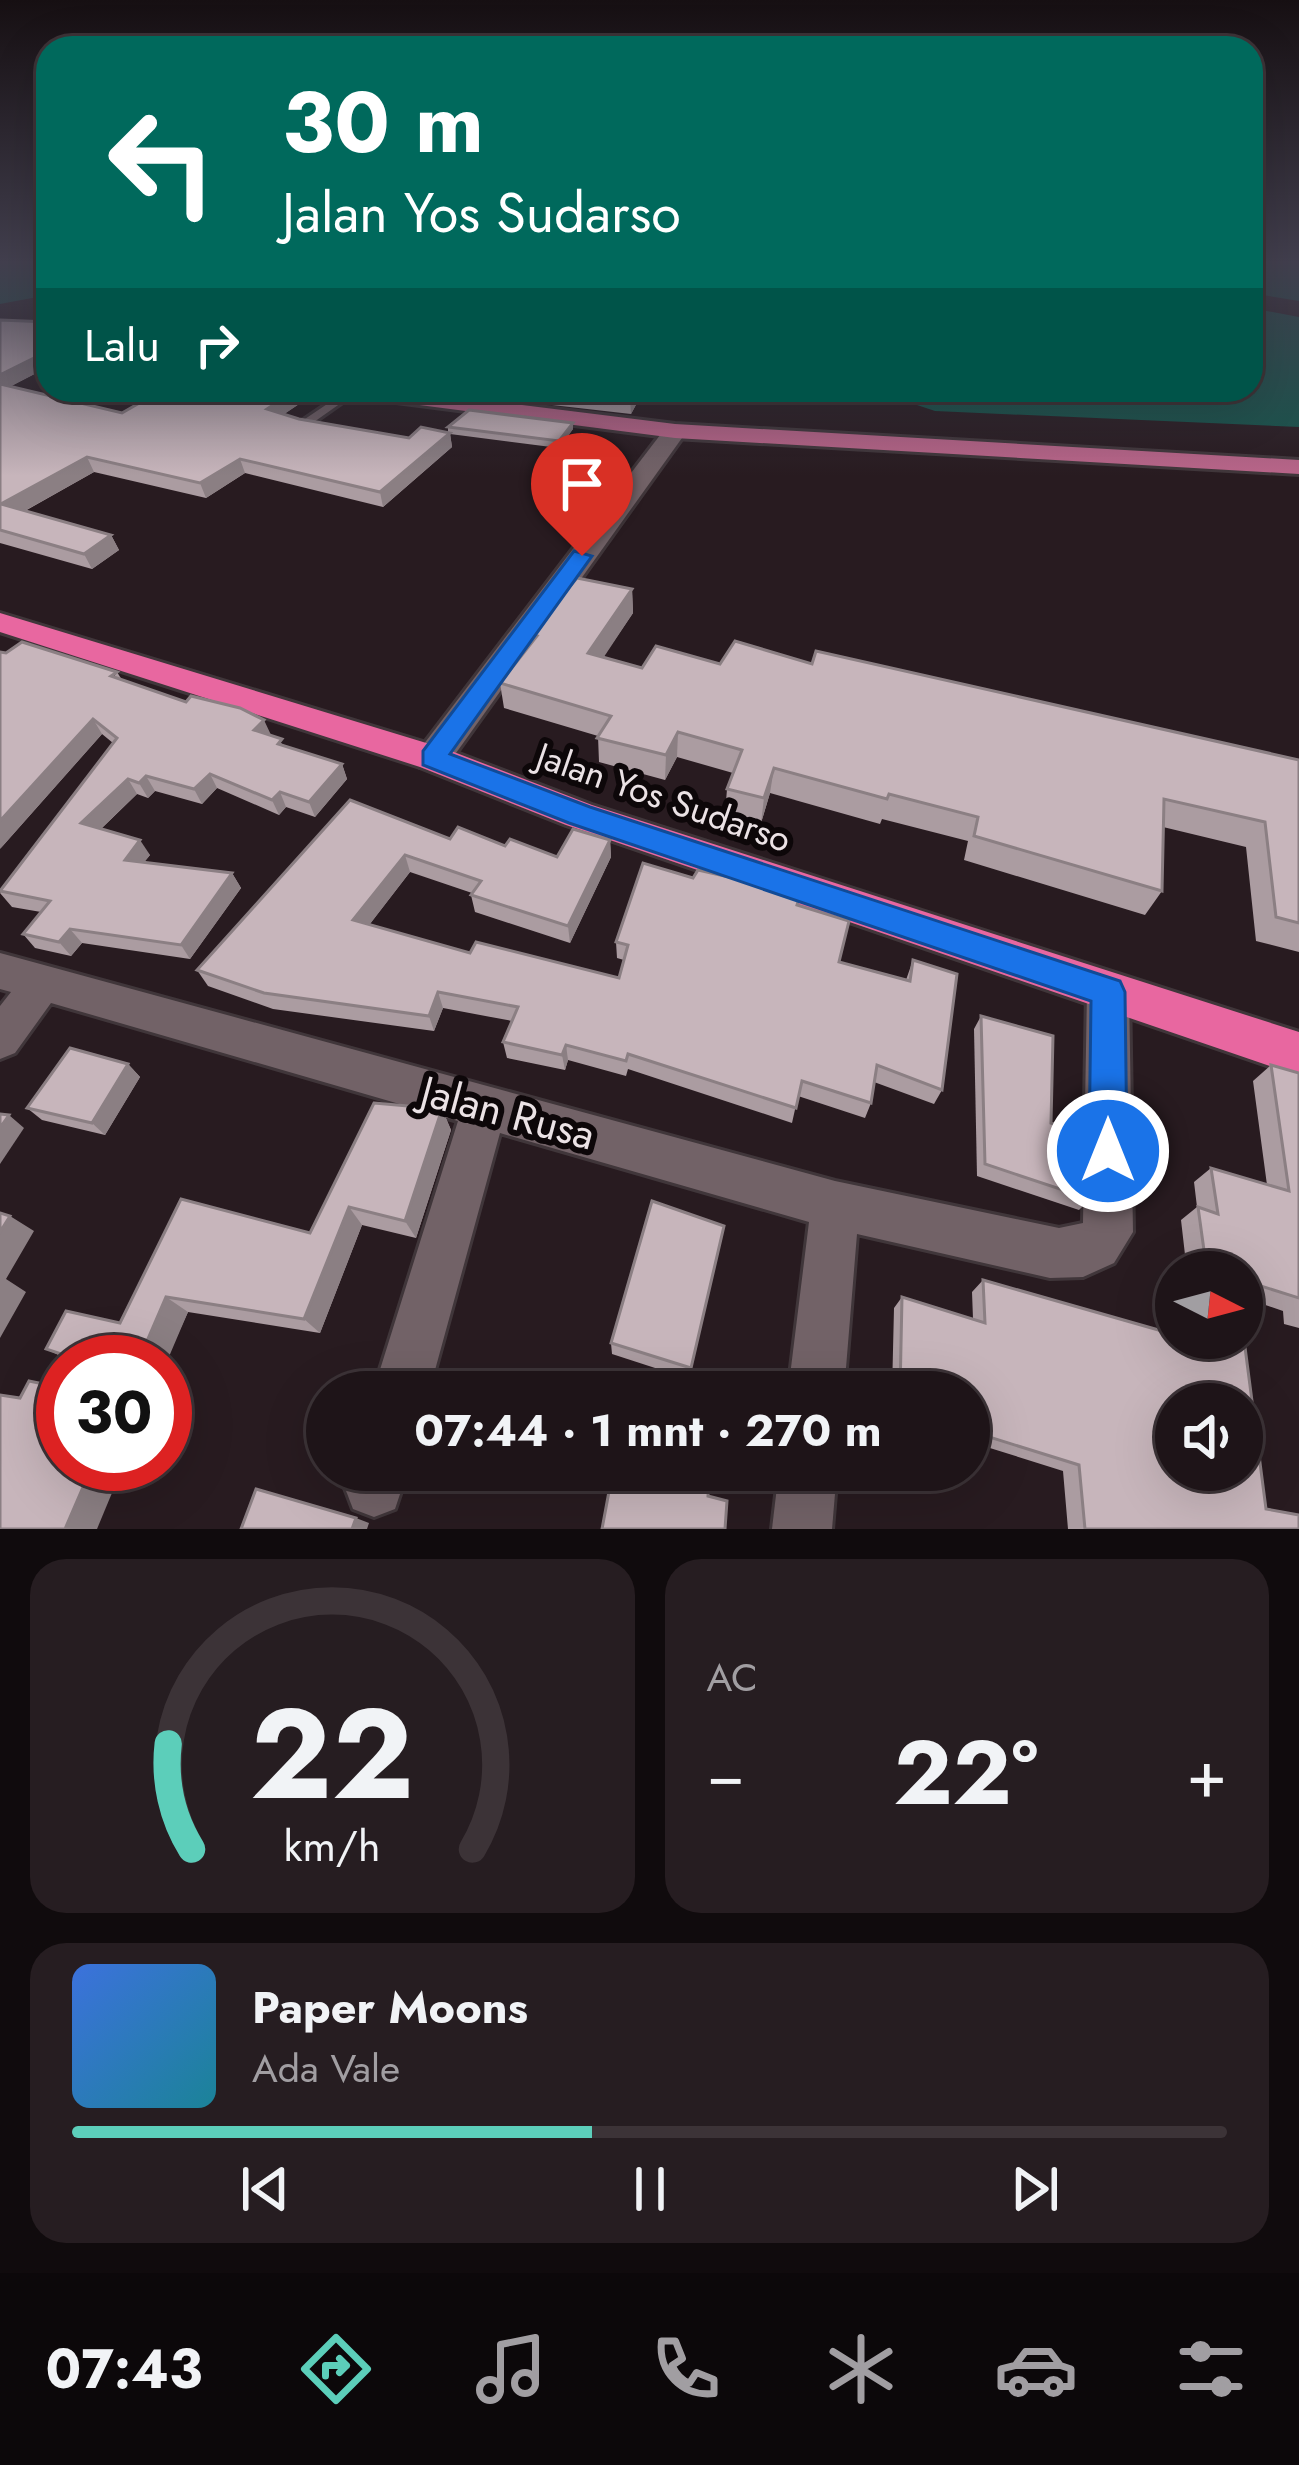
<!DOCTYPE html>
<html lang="id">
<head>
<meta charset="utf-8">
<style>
  :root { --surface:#1e1418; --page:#261d21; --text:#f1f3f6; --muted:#a19ea2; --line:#3c3337; --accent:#5cceba }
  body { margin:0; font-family:Jost,sans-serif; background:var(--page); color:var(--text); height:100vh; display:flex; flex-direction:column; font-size:45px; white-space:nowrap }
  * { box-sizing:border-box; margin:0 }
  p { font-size:39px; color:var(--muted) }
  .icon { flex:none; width:66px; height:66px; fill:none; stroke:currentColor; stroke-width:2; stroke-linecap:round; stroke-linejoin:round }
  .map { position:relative; height:1529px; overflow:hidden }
  .drawer { display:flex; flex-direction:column; gap:30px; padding:30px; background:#100b0d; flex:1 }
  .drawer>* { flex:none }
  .guide { position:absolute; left:36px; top:36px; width:1227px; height:366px; border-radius:36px; box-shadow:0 12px 48px #0002,0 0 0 3px var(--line); background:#00695c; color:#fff; overflow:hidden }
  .needle { width:78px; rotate:96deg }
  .tools { position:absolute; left:1155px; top:1251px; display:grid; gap:24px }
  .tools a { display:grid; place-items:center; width:108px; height:108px; border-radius:50%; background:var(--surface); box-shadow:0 12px 48px #0002,0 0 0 3px var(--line); font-size:60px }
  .speed { position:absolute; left:36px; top:1335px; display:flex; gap:24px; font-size:60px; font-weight:700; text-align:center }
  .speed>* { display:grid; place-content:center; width:156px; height:156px; border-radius:50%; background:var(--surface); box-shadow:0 12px 48px #0002,0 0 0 3px var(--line); line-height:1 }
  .speed .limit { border:18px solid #d22; background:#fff; color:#111 }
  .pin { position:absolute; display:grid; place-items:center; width:102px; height:102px; color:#fff; margin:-123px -51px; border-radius:50% 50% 50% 0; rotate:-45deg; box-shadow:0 0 12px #0007 }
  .pin .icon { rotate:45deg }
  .me { position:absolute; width:132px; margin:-66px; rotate:0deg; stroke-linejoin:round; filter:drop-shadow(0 0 9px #0008) }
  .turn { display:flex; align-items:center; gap:42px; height:252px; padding:0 48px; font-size:54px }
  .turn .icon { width:156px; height:156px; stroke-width:2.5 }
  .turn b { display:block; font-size:84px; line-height:102px }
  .then { display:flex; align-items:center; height:114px; padding:0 48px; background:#0003; gap:24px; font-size:45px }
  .big { font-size:90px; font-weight:700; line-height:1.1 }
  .drawer .widget { flex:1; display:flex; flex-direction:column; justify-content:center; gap:18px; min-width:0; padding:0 42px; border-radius:36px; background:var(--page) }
  .drawer .dial { align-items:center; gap:0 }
  .dial svg { height:312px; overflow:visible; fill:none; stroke:var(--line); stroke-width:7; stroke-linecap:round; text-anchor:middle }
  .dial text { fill:var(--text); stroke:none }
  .song { display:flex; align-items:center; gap:36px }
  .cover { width:144px; height:144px; border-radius:18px; background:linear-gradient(135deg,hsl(220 70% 55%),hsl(190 70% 35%)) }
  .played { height:12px; border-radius:6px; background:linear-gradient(90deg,var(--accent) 45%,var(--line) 45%) }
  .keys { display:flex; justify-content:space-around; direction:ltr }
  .heat { display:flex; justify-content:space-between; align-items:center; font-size:66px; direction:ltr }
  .drawer .tiles { flex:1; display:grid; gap:30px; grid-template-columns:1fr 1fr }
  .widget:last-child { grid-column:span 2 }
  .trip { position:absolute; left:306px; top:1371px; width:684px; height:120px; border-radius:60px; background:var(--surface); box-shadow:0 12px 48px #0002,0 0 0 3px var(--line); font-weight:700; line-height:120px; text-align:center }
  .dock { display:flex; height:192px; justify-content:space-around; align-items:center; background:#0c080a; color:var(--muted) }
  .dock .icon { width:84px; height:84px }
  .dock .active { color:var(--accent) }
  .dock b { font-size:54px; color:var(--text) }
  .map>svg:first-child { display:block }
</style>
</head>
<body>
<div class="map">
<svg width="1299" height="1529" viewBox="0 0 1299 1529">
  <rect width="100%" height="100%" fill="#281b20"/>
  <g fill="#15564c">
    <path d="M 0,261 L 48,261 L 48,295 L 0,304 Z"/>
    <path d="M 1251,261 L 1299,261 L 1299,301 L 1251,293 Z"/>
    <path d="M 1251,308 L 1299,317 L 1299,427 L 935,411 L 872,390 L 1251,390 Z"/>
  </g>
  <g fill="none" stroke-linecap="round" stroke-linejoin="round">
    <defs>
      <path id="lane" d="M 348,390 L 358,391 L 314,422 L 327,428 L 327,432 L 302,425 L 302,421 Z"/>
      <g id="street">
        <path d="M 0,953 L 835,1181 L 1059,1228 L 1083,1223 L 1087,991 L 1093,978 L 1108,973 L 1123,978 L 1129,991 L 1133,1232 L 1114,1263 L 1083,1277 L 1050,1278 L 857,1234 L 844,1392 L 788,1392 L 809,1222 L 500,1133 L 429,1392 L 373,1392 L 458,1121 L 51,1003 L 15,1053 L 0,1059 L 0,1006 L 11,992 L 0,989 Z"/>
        <path d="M 350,1470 L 408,1470 L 395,1509 L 374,1517 L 353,1509 L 345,1488 Z"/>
        <path d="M 779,1470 L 837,1470 L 832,1529 L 772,1529 Z"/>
      </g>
      <path id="secondary" d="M 667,426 L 687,431 L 446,767 L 420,767 L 415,758 L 420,749 Z"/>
      <path id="primary" d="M 339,390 L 402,390 L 675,424 L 1299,460 L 1299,474 L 675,438 L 350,396 Z"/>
      <path id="highway" d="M 0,613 L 446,749 L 592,805 L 1299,1032 L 1299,1076 L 566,825 L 420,767 L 0,632 Z"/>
    </defs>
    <use href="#lane" stroke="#40363a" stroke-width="6"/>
    <use href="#street" stroke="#40363a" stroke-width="6"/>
    <use href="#secondary" stroke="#40363a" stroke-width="6"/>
    <use href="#primary" stroke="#40363a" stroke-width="6"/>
    <use href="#highway" stroke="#40363a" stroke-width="6"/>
    <use href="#lane" fill="#726267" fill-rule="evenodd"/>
    <use href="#street" fill="#726267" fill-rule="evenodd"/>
    <use href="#secondary" fill="#726267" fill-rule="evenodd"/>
    <use href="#primary" fill="#b96589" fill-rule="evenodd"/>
    <use href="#highway" fill="#e867a0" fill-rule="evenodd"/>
  </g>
  <g fill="#ab9ca1">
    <path d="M 0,320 L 48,322 L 48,367 L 11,386 L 122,413 L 162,390 L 306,390 L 308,398 L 284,414 L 299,419 L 409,438 L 448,433 L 448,427 L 573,429 L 559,448 L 450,434 L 452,447 L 383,507 L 245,473 L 206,498 L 94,472 L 25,511 L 111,535 L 119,550 L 92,569 L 0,543 Z"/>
    <path d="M 422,390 L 644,390 L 631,414 Z"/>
    <path d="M 632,589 L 633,613 L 603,657 L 642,668 L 720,664 L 812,664 L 1299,760 L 1299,952 L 1256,941 L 1246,847 L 1163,827 L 1162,891 L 1145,915 L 964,860 L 968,841 L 882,819 L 880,824 L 770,793 L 761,823 L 725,814 L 727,789 L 733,773 L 677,757 L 665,780 L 599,762 L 598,736 L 504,708 L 500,683 L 530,645 L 529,634 Z"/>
    <path d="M 117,672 L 122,680 L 270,735 L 285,746 L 342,764 L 347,779 L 315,817 L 286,807 L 279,815 L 217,788 L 202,804 L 155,791 L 148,798 L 137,794 L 101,829 L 150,855 L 144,862 L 232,873 L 241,888 L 190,959 L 82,943 L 71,956 L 35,948 L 23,934 L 41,912 L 12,907 L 0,893 L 113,743 L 102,734 L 0,849 Z"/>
    <path d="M 350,800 L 450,839 L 505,846 L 557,857 L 610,840 L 611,857 L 570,943 L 475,912 L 471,895 L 472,893 L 410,872 L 369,925 L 470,953 L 619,978 L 624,960 L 617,958 L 616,942 L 693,878 L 800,896 L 798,906 L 839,962 L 906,980 L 913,960 L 942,1090 L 934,1104 L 874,1082 L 871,1103 L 865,1118 L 798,1096 L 792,1123 L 628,1069 L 626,1076 L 568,1060 L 565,1070 L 507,1058 L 503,1042 L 512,1021 L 443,1008 L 434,1031 L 273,1009 L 208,986 L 197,970 Z"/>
    <path d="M 981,1016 L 1051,1123 L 1090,1199 L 1079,1210 L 977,1176 L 974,1029 Z"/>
    <path d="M 128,1064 L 140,1077 L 105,1135 L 42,1120 L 27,1108 Z"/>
    <path d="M 1271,1065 L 1299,1073 L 1299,1328 L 1284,1324 L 1283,1311 L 1242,1297 L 1242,1272 L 1187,1272 L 1181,1220 L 1197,1207 L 1194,1182 L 1211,1168 L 1267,1185 L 1253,1081 Z"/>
    <path d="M 442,1109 L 451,1130 L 416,1238 L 362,1225 L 320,1333 L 188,1312 L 165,1362 L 73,1362 L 46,1349 L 120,1323 L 181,1199 L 310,1233 Z"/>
    <path d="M 724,1226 L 689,1379 L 612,1354 L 611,1343 Z"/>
    <path d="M 983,1280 L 1166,1332 L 1163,1295 L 1176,1287 L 1176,1338 L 1266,1509 L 1299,1529 L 1068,1529 L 1063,1471 L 977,1444 L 976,1425 L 969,1423 L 969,1392 L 892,1392 L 894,1308 L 902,1297 L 973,1319 L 972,1292 Z"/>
  </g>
  <g fill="#8b7f83">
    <path d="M 48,342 L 48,367 L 0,392 L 0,375 L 40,345 Z"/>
    <path d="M 296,390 L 306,390 L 308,398 L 271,423 L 267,409 Z"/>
    <path d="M 634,390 L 644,390 L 631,414 L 630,396 Z"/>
    <path d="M 573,423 L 573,429 L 559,448 L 559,441 Z"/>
    <path d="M 450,433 L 452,447 L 383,507 L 380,492 Z"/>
    <path d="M 87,457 L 94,472 L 10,519 L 1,504 Z"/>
    <path d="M 240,459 L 245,473 L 206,498 L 200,483 Z"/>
    <path d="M 111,535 L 119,550 L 92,569 L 84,554 Z"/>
    <path d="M 632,589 L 633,613 L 590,678 L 588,653 Z"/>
    <path d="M 93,719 L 102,734 L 0,849 L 0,821 Z"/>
    <path d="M 264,720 L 271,735 L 254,730 Z"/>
    <path d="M 678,732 L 677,757 L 665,780 L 666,755 Z"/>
    <path d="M 342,764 L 347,779 L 315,817 L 309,802 Z"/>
    <path d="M 774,768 L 770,793 L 761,823 L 764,798 Z"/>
    <path d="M 210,774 L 217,788 L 202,804 L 194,789 Z"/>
    <path d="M 146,776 L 155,791 L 148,798 L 139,783 Z"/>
    <path d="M 128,779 L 137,794 L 91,838 L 81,823 Z"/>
    <path d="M 280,792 L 286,807 L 279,815 L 272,800 Z"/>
    <path d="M 140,840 L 150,855 L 135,874 L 125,860 Z"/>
    <path d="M 610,840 L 611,857 L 570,943 L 568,926 Z"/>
    <path d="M 405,855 L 410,872 L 360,937 L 353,920 Z"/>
    <path d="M 232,873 L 241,888 L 190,959 L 181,945 Z"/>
    <path d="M 70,929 L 82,943 L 71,956 L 59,942 Z"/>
    <path d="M 438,992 L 443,1008 L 434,1031 L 429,1016 Z"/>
    <path d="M 566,1045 L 568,1060 L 565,1070 L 562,1055 Z"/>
    <path d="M 128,1064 L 140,1077 L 105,1135 L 92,1123 Z"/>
    <path d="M 442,1109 L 451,1130 L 416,1238 L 405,1221 Z"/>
    <path d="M 9,1115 L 24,1128 L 0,1164 L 0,1128 Z"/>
    <path d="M 349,1207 L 362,1225 L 320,1333 L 304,1319 Z"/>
    <path d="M 10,1216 L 34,1231 L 6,1279 L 26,1292 L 0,1338 L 0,1232 Z"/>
    <path d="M 166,1297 L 188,1312 L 165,1366 L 165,1362 L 138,1362 Z"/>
    <path d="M 93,1464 L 124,1464 L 97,1529 L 65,1529 Z"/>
    <path d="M 356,1518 L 369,1523 L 367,1529 L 352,1529 Z"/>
  </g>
  <g fill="#c7b5bb" stroke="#8b7f83" stroke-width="3" fill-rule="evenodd">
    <path d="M 0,320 L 48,322 L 48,342 L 40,345 L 48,347 L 48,351 L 0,375 Z"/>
    <path d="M 0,384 L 122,413 L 162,390 L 296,390 L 267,409 L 299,419 L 409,438 L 421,427 L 450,433 L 380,492 L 240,459 L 200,483 L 87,457 L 1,504 L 111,535 L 84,554 L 0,530 Z"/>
    <path d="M 579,390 L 634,390 L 630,396 Z"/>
    <path d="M 469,410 L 573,423 L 559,441 L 448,427 Z"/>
    <path d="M 577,578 L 632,589 L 588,653 L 642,668 L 656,646 L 720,664 L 735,641 L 812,664 L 816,651 L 1299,760 L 1299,923 L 1276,917 L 1265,822 L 1164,799 L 1162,891 L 974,836 L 978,817 L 889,794 L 887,799 L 774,768 L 764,798 L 727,789 L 742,750 L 678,732 L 666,755 L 597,738 L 611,716 L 500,683 L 537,636 L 529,634 Z"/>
    <path d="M 22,642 L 117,672 L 111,676 L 186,702 L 191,696 L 240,708 L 264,720 L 254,730 L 282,739 L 278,744 L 342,764 L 309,802 L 280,792 L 272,800 L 210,774 L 194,789 L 146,776 L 139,783 L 128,779 L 81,823 L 140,840 L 125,860 L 232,873 L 181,945 L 70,929 L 59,942 L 23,934 L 50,901 L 0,891 L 117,738 L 93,719 L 0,821 L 0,652 L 6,653 Z"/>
    <path d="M 350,800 L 450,839 L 458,827 L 505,846 L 510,839 L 557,857 L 573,829 L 610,840 L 568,926 L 471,895 L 481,881 L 405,855 L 353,920 L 470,953 L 476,942 L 619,978 L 628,945 L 616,942 L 643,863 L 693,878 L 698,870 L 778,888 L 800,896 L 797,905 L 849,921 L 839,962 L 910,981 L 913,960 L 957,974 L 942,1090 L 877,1065 L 871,1103 L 802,1081 L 796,1108 L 628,1054 L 626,1061 L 566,1045 L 562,1055 L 503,1042 L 518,1007 L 438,992 L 429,1016 L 264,993 L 197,970 Z"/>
    <path d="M 981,1016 L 1053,1036 L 1051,1123 L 1090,1134 L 1090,1199 L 985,1164 Z"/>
    <path d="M 70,1048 L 128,1064 L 92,1123 L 27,1108 Z"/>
    <path d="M 1271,1065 L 1299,1073 L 1299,1298 L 1242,1280 L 1242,1272 L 1207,1272 L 1198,1207 L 1218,1214 L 1211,1168 L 1289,1191 Z"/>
    <path d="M 374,1103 L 442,1109 L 405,1221 L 349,1207 L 304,1319 L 166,1297 L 138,1362 L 78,1362 L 79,1360 L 46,1349 L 66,1311 L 120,1323 L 181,1199 L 310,1233 Z"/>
    <path d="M 0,1114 L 9,1115 L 0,1128 Z"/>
    <path d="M 652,1201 L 724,1226 L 691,1368 L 611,1343 Z"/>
    <path d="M 0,1213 L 10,1216 L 0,1232 Z"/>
    <path d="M 983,1280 L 1176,1335 L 1176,1338 L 1242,1338 L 1242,1324 L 1266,1509 L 1299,1515 L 1299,1529 L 1085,1529 L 1079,1465 L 989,1437 L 988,1417 L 969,1412 L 969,1392 L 900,1392 L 902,1297 L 985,1323 ZM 1176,1404 L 1242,1404 L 1242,1470 L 1176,1470 Z"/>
    <path d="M 29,1381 L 63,1388 L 63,1464 L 93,1464 L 65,1529 L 0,1529 L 0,1395 L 20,1398 Z"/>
    <path d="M 613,1470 L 709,1470 L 708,1496 L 727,1501 L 725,1529 L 602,1529 Z"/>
    <path d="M 256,1489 L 356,1518 L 352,1529 L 241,1529 Z"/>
  </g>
  <linearGradient id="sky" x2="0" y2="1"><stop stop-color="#160f12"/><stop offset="0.55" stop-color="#423f4e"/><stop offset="1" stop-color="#423f4e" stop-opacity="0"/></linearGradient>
  <rect width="1299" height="476" fill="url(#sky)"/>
  <path fill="#1a73e8" stroke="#114b97" stroke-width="3" d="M 574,551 L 592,556 L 450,754 L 590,807 L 1120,981 L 1125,992 L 1127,1151 L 1122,1165 L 1108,1171 L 1094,1165 L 1089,1151 L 1091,1001 L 569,823 L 423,765 L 423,751 Z"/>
  <g text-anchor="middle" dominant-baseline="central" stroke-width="12" stroke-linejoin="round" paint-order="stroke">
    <g font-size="36" fill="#ebe2e5" stroke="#0d0709">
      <text transform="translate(664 797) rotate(19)">Jalan Yos Sudarso</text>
    </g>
    <g font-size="42" fill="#ebe2e5" stroke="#0d0709">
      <text transform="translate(508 1113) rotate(15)">Jalan Rusa</text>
    </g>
  </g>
</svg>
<div class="tools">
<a><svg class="needle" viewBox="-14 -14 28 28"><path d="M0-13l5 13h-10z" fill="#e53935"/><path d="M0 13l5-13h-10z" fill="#a19ea2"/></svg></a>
<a><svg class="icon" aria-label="sound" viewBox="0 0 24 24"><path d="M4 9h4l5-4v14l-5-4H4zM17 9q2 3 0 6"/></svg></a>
</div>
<div class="speed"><div class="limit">30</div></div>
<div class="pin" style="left:582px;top:556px;background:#d93025"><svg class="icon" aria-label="arrive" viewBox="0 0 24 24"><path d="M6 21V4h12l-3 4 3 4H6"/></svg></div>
<svg class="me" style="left:1108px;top:1151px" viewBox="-20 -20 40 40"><circle r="17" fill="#1a73e8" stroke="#fff" stroke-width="3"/><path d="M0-11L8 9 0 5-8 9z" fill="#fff"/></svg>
<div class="trip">07:44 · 1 mnt · 270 m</div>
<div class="guide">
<div class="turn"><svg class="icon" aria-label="left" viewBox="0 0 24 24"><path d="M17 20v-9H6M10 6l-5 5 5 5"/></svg><div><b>30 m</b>Jalan Yos Sudarso</div></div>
<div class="then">Lalu<svg class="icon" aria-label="right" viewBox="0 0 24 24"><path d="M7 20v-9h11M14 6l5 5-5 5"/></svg></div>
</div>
</div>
<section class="drawer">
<div class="tiles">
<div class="widget dial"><svg viewBox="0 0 100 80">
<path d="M14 69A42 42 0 1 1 86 69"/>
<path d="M14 69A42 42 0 0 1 8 42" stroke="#5cceba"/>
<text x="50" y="56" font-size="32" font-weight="700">22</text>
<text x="50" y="72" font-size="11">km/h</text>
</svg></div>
<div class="widget"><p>AC</p>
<div class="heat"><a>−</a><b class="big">22°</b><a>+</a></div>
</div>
<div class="widget">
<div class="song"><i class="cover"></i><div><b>Paper Moons</b><p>Ada Vale</p></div></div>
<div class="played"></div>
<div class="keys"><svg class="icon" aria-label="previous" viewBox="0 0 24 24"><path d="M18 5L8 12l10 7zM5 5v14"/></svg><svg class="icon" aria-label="pause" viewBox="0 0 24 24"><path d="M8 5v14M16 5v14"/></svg><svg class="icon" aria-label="next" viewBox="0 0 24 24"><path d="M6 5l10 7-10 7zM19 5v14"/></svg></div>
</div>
</div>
</section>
<nav class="dock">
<b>07:43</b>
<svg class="icon active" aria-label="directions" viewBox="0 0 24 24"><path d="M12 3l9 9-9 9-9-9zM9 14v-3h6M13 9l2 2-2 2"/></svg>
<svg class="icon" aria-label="music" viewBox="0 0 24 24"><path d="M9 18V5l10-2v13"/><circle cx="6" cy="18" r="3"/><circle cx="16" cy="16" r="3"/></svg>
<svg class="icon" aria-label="phone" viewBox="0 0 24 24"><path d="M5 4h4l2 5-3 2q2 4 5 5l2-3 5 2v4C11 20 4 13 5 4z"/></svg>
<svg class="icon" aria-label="climate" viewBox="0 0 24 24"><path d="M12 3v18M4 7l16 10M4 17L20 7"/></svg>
<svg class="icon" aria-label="car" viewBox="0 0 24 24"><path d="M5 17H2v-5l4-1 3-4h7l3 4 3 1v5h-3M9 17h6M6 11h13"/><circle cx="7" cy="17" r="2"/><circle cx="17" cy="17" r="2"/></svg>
<svg class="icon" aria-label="filters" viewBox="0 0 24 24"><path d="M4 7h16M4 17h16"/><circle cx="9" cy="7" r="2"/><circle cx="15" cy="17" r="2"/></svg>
</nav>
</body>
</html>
